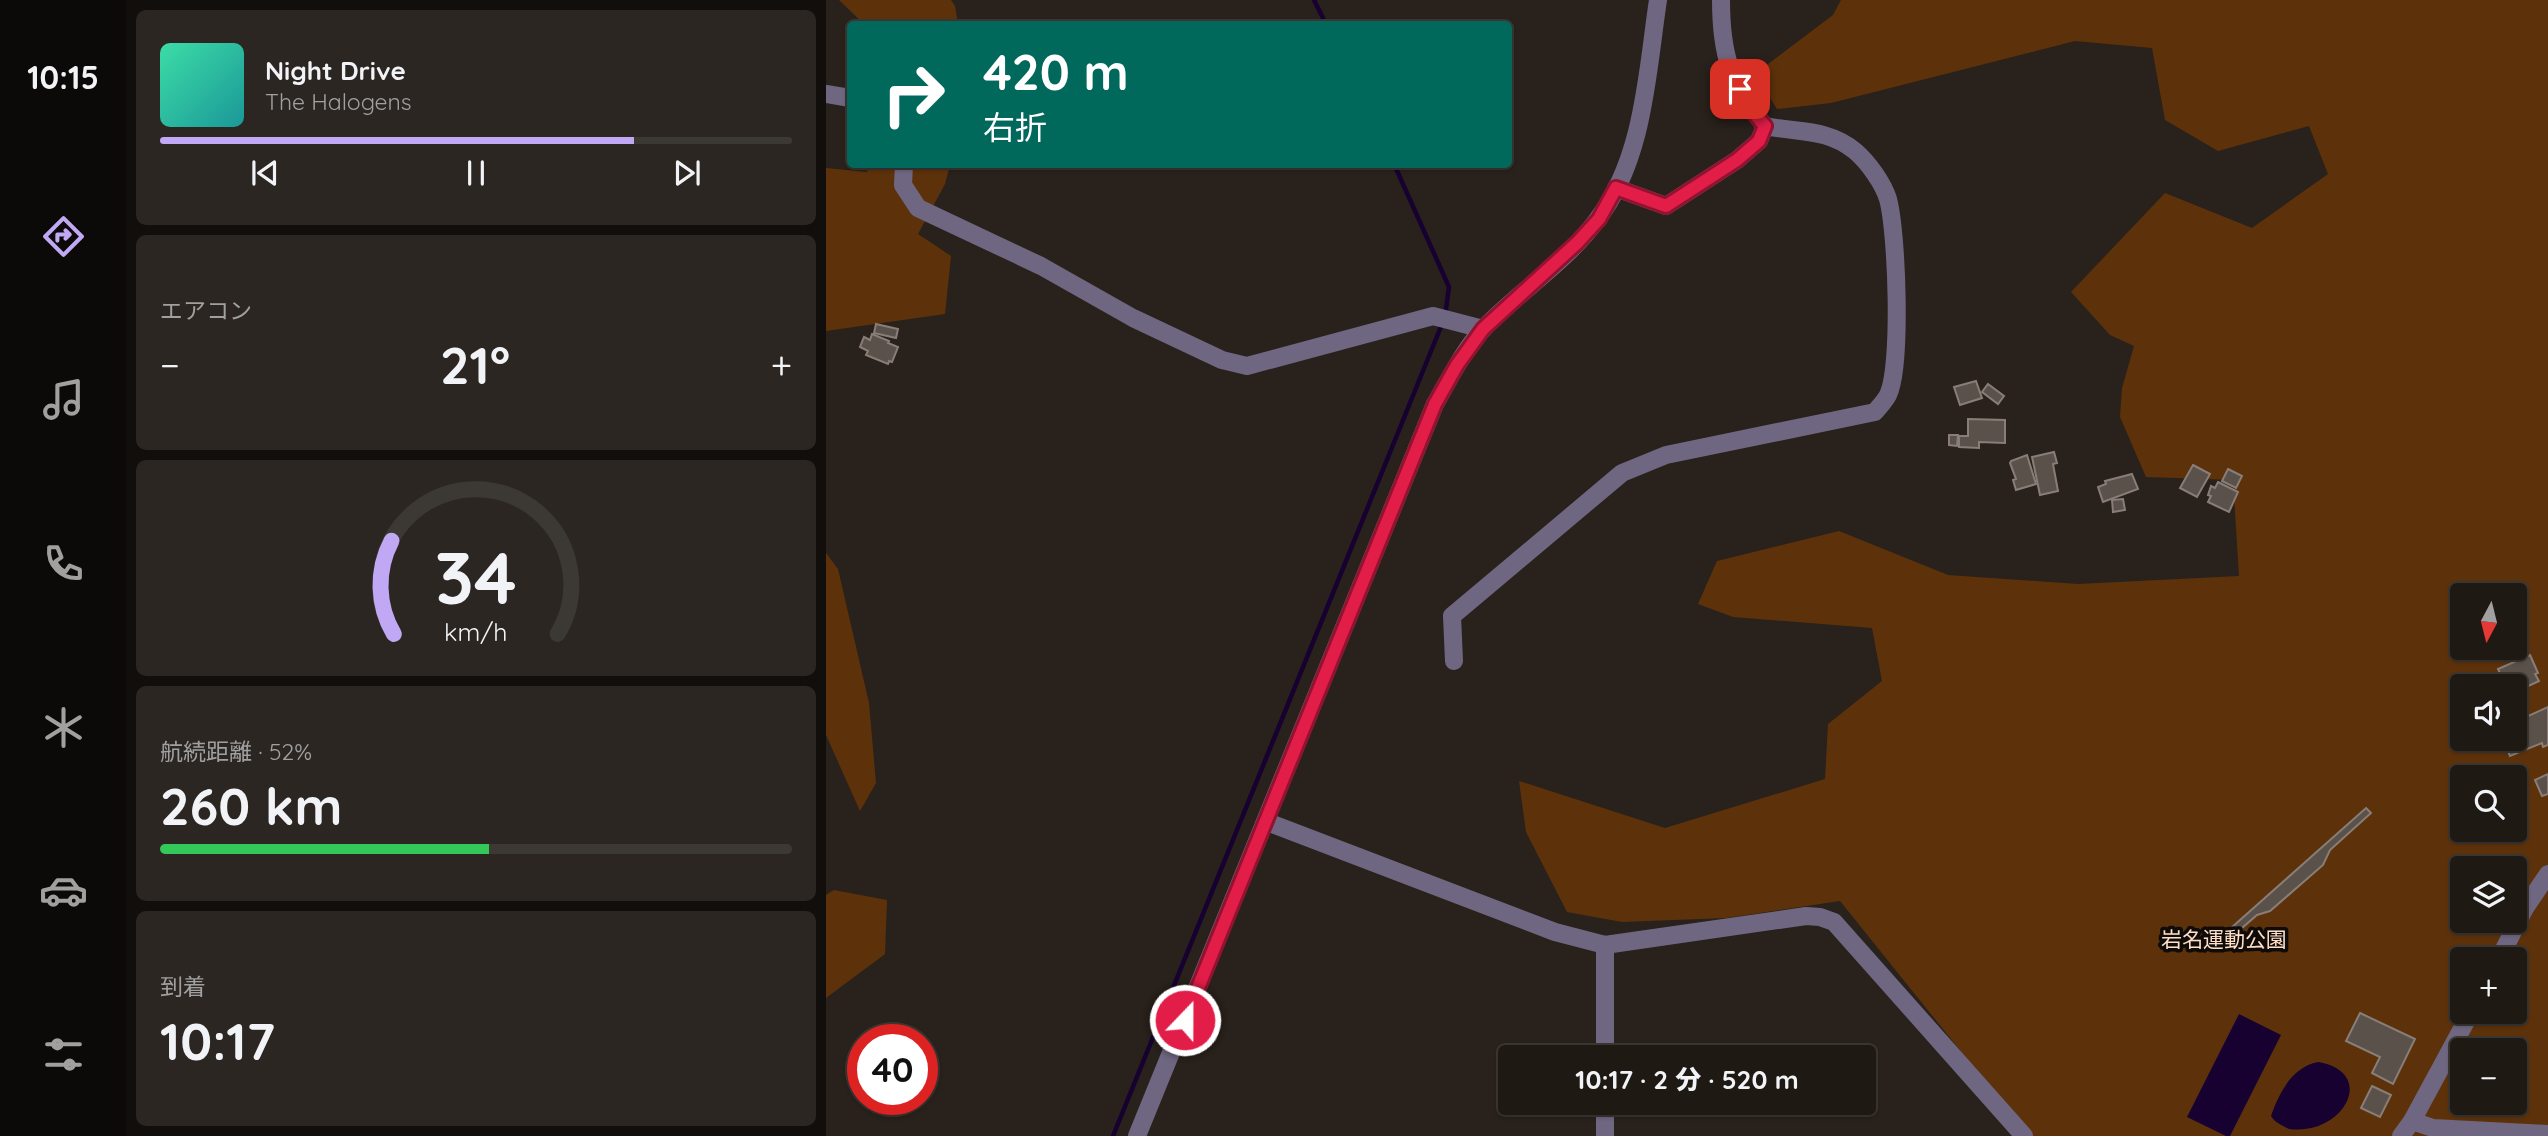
<!DOCTYPE html>
<html lang="ja">
<head>
<meta charset="utf-8">
<style>
  :root { --surface:#1f1914; --page:#2c2622; --text:#f1f3f6; --muted:#a1a0a0; --line:#3c3834; --accent:#c0a8f4 }
  body { margin:0; font-family:Quicksand,"Noto Sans JP",sans-serif; background:var(--page); color:var(--text); height:100vh; display:flex; flex-direction:column; font-size:26px; white-space:nowrap }
  * { box-sizing:border-box; margin:0 }
  p { font-size:23px; color:var(--muted) }
  .icon { flex:none; width:38px; height:38px; fill:none; stroke:currentColor; stroke-width:2; stroke-linecap:round; stroke-linejoin:round }
  .map { position:relative; flex:1; overflow:hidden }
  .details { display:flex; flex-direction:column; gap:10px; padding:10px; background:#110e0b; width:700px }
  .details>* { flex:none }
  .guide { position:absolute; left:21px; top:21px; width:665px; height:147px; border-radius:7px; box-shadow:0 2px 5px #0004,0 0 0 2px var(--line); background:#00695c; color:#fff; overflow:hidden }
  .needle { width:46px; rotate:187deg }
  .tools { position:absolute; left:1624px; top:583px; display:grid; gap:14px }
  .tools a { display:grid; place-items:center; width:77px; height:77px; border-radius:7px; background:var(--surface); box-shadow:0 2px 5px #0004,0 0 0 2px var(--line); font-size:35px }
  .speed { position:absolute; left:21px; top:1024px; display:flex; gap:14px; font-size:35px; font-weight:700; text-align:center }
  .speed>* { display:grid; place-content:center; width:91px; height:91px; border-radius:50%; background:var(--surface); box-shadow:0 2px 5px #0004,0 0 0 2px var(--line); line-height:1 }
  .speed .limit { border:10px solid #d22; background:#fff; color:#111 }
  .pin { position:absolute; display:grid; place-items:center; width:60px; height:60px; color:#fff; margin:-30px; border-radius:14px; box-shadow:0 4px 10px #0006 }
  .me { position:absolute; width:77px; margin:-38px; rotate:22deg; stroke-linejoin:round; filter:drop-shadow(0 0 5px #0008) }
  .turn { display:flex; align-items:center; gap:24px; height:147px; padding:0 21px; font-size:32px }
  .turn .icon { width:91px; height:91px; stroke-width:2.5 }
  .turn b { display:block; font-size:49px; line-height:60px }
  .big { font-size:52px; font-weight:800; line-height:1.1 }
  .details .tile { flex:1; display:flex; flex-direction:column; justify-content:center; gap:10px; min-width:0; padding:0 24px; border-radius:10px; background:var(--page) }
  .details .dial { align-items:center; gap:0 }
  .dial svg { height:182px; overflow:visible; fill:none; stroke:var(--line); stroke-width:7; stroke-linecap:round; text-anchor:middle }
  .dial text { fill:var(--text); stroke:none }
  .song { display:flex; align-items:center; gap:21px }
  .cover { width:84px; height:84px; border-radius:10px; background:linear-gradient(135deg,hsl(160 70% 55%),hsl(180 70% 35%)) }
  .played { height:7px; border-radius:4px; background:linear-gradient(90deg,var(--accent) 75%,var(--line) 75%) }
  .keys { display:flex; justify-content:space-around; direction:ltr }
  .heat { display:flex; justify-content:space-between; align-items:center; font-size:38px; direction:ltr }
  .charge { height:10px; border-radius:5px; background:linear-gradient(90deg,#34c759 52%,var(--line) 0) }
  .trip { position:absolute; left:672px; top:1045px; width:378px; height:70px; border-radius:7px; background:var(--surface); box-shadow:0 2px 5px #0004,0 0 0 2px var(--line); font-weight:800; line-height:70px; text-align:center }
  main { display:flex; flex:1; min-height:0 }
  .tab-bar { display:flex; flex-direction:column; width:126px; justify-content:space-around; align-items:center; background:#0c0a08; color:var(--muted) }
  .tab-bar .icon { width:49px; height:49px }
  .tab-bar .active { color:var(--accent) }
  .tab-bar b { font-size:32px; color:var(--text) }
  .map>svg:first-child { display:block }
</style>
</head>
<body>
<main>
<nav class="tab-bar">
<b>10:15</b>
<svg class="icon active" aria-label="directions" viewBox="0 0 24 24"><path d="M12 3l9 9-9 9-9-9zM9 14v-3h6M13 9l2 2-2 2"/></svg>
<svg class="icon" aria-label="music" viewBox="0 0 24 24"><path d="M9 18V5l10-2v13"/><circle cx="6" cy="18" r="3"/><circle cx="16" cy="16" r="3"/></svg>
<svg class="icon" aria-label="phone" viewBox="0 0 24 24"><path d="M5 4h4l2 5-3 2q2 4 5 5l2-3 5 2v4C11 20 4 13 5 4z"/></svg>
<svg class="icon" aria-label="climate" viewBox="0 0 24 24"><path d="M12 3v18M4 7l16 10M4 17L20 7"/></svg>
<svg class="icon" aria-label="car" viewBox="0 0 24 24"><path d="M5 17H2v-5l4-1 3-4h7l3 4 3 1v5h-3M9 17h6M6 11h13"/><circle cx="7" cy="17" r="2"/><circle cx="17" cy="17" r="2"/></svg>
<svg class="icon" aria-label="filters" viewBox="0 0 24 24"><path d="M4 7h16M4 17h16"/><circle cx="9" cy="7" r="2"/><circle cx="15" cy="17" r="2"/></svg>
</nav>
<section class="details">
<div class="tile">
<div class="song"><i class="cover"></i><div><b>Night Drive</b><p>The Halogens</p></div></div>
<div class="played"></div>
<div class="keys"><svg class="icon" aria-label="previous" viewBox="0 0 24 24"><path d="M18 5L8 12l10 7zM5 5v14"/></svg><svg class="icon" aria-label="pause" viewBox="0 0 24 24"><path d="M8 5v14M16 5v14"/></svg><svg class="icon" aria-label="next" viewBox="0 0 24 24"><path d="M6 5l10 7-10 7zM19 5v14"/></svg></div>
</div>
<div class="tile"><p>エアコン</p>
<div class="heat"><a>−</a><b class="big">21°</b><a>+</a></div>
</div>
<div class="tile dial"><svg viewBox="0 0 100 80">
<path d="M14 69A42 42 0 1 1 86 69"/>
<path d="M14 69A42 42 0 0 1 13 28" stroke="#c0a8f4"/>
<text x="50" y="56" font-size="32" font-weight="700">34</text>
<text x="50" y="72" font-size="11">km/h</text>
</svg></div>
<div class="tile"><p>航続距離 · 52%</p><b class="big">260 km</b><div class="charge"></div></div>
<div class="tile"><p>到着</p><b class="big">10:17</b></div>
</section>
<div class="map">
<svg width="1722" height="1136" viewBox="0 0 1722 1136">
  <rect width="100%" height="100%" fill="#29211b"/>
  <g fill="#5d320a" fill-rule="evenodd">
    <path d="M 13,0 L 125,0 L 129,6 L 132,24 L 38,24 Z"/>
    <path d="M 1015,0 L 1722,0 L 1722,1136 L 1203,1136 L 1014,901 L 900,918 L 796,922 L 741,912 L 700,832 L 693,781 L 839,828 L 999,779 L 1002,724 L 1056,681 L 1046,628 L 907,617 L 872,604 L 891,561 L 1013,531 L 1122,575 L 1252,584 L 1413,576 L 1407,480 L 1320,477 L 1294,417 L 1296,388 L 1308,346 L 1284,335 L 1245,292 L 1339,193 L 1426,228 L 1502,174 L 1483,126 L 1392,151 L 1339,120 L 1326,48 L 1249,41 L 1005,103 L 951,109 L 929,74 L 1007,15 ZM 1636,595 L 1689,595 L 1689,648 L 1636,648 ZM 1636,686 L 1689,686 L 1689,738 L 1636,738 ZM 1636,777 L 1689,777 L 1689,830 L 1636,830 ZM 1636,868 L 1689,868 L 1689,920 L 1636,920 ZM 1636,959 L 1689,959 L 1689,1012 L 1636,1012 ZM 1636,1050 L 1689,1050 L 1689,1102 L 1636,1102 Z"/>
    <path d="M 43,165 L 124,165 L 119,184 L 92,234 L 125,256 L 119,314 L 0,331 L 0,168 L 41,172 Z"/>
    <path d="M 0,553 L 12,569 L 43,703 L 50,783 L 34,811 L 0,735 Z"/>
    <path d="M 8,890 L 61,900 L 59,954 L 0,998 L 0,895 Z"/>
  </g>
  <g fill="#170131">
    <path d="M 1413,1014 L 1455,1035 L 1404,1136 L 1400,1136 L 1361,1117 Z"/>
    <path d="M 1492,1062 C 1552,1072 1518,1136 1463,1129 C 1456,1125 1449,1123 1445,1116 C 1453,1093 1466,1067 1492,1062 Z"/>
  </g>
  <g fill="none" stroke-linecap="round" stroke-linejoin="round">
    <g stroke="#170131" stroke-width="4.5">
      <path d="M 488,0 L 500,24"/>
      <path d="M 568,164 L 623,287 L 619,316"/>
      <path d="M 287,1136 L 616,324"/>
    </g>
  </g>
  <g fill="#5a514a" stroke="#887e77" stroke-width="2">
    <path d="M 50,324 L 72,329 L 70,338 L 48,333 Z"/>
    <path d="M 46,334 L 63,341 L 62,343 L 72,347 L 66,362 L 63,361 L 62,364 L 40,355 L 42,351 L 34,347 L 38,337 L 44,340 Z"/>
    <path d="M 1150,381 L 1156,398 L 1134,405 L 1128,387 Z"/>
    <path d="M 1162,384 L 1178,396 L 1172,404 L 1156,392 Z"/>
    <path d="M 1142,419 L 1179,420 L 1179,443 L 1153,442 L 1153,448 L 1133,447 L 1133,436 L 1142,436 Z"/>
    <path d="M 1123,435 L 1132,435 L 1131,446 L 1123,445 Z"/>
    <path d="M 1228,452 L 1231,463 L 1227,464 L 1232,491 L 1214,495 L 1206,457 Z"/>
    <path d="M 1201,455 L 1210,484 L 1190,490 L 1187,480 L 1190,479 L 1184,463 L 1185,461 Z"/>
    <path d="M 1367,465 L 1384,474 L 1371,497 L 1354,488 Z"/>
    <path d="M 1402,469 L 1416,476 L 1410,488 L 1396,481 Z"/>
    <path d="M 1306,474 L 1312,489 L 1277,502 L 1272,487 L 1280,484 L 1279,481 Z"/>
    <path d="M 1392,482 L 1412,492 L 1403,512 L 1382,502 L 1385,496 L 1382,495 L 1385,486 L 1389,488 Z"/>
    <path d="M 1297,499 L 1299,510 L 1287,512 L 1286,500 Z"/>
    <path d="M 1704,655 L 1712,673 L 1709,674 L 1713,681 L 1700,687 L 1701,694 L 1694,697 L 1689,692 L 1689,686 L 1680,686 L 1672,669 Z"/>
    <path d="M 1722,707 L 1722,745 L 1717,747 L 1716,743 L 1684,756 L 1681,749 L 1677,750 L 1675,744 L 1678,743 L 1676,738 L 1689,738 L 1689,722 Z"/>
    <path d="M 1722,774 L 1722,794 L 1716,796 L 1709,780 Z"/>
    <path d="M 1540,808 L 1545,813 L 1504,850 L 1497,865 L 1444,911 L 1431,915 L 1392,949 L 1387,944 Z"/>
    <path d="M 1534,1013 L 1589,1039 L 1567,1084 L 1546,1073 L 1554,1057 L 1520,1041 Z"/>
    <path d="M 1546,1086 L 1565,1095 L 1554,1117 L 1535,1108 Z"/>
  </g>
  <g fill="none" stroke-linecap="round" stroke-linejoin="round">
    <g stroke="#6f6781" stroke-width="18">
      <path d="M 0,94 L 24,98"/>
      <path d="M 78,164 L 77,185 L 92,208 L 215,266 L 307,318 L 396,360 L 421,366 L 607,316 L 657,329"/>
      <path d="M 790,188 L 840,206 L 911,160 L 933,141 L 939,126"/>
      <path d="M 628,661 L 626,616 L 796,473 L 840,455 L 1049,412 C 1053,407 1059,401 1062,395 C 1076,366 1071,232 1062,199 C 1057,183 1042,162 1029,151 C 1001,128 972,133 939,126 C 904,85 895,53 895,0"/>
      <path d="M 441,822 L 729,932 L 779,945 L 980,916 L 994,917 L 1008,922 L 1198,1136"/>
      <path d="M 779,945 L 779,1057"/>
      <path d="M 1673,959 L 1699,908 L 1722,874"/>
      <path d="M 779,1102 L 779,1136"/>
      <path d="M 1586,1121 L 1607,1128 L 1722,1134"/>
      <path d="M 311,1136 L 609,404 C 624,378 638,349 659,327 C 695,290 740,262 771,220 C 818,159 821,73 832,0"/>
      <path d="M 1575,1136 L 1586,1121 L 1645,1012"/>
    </g>
  </g>
  <g fill="none" stroke-linecap="round" stroke-linejoin="round">
    <defs>
      <path id="route" d="M 359,1020 L 609,404 L 631,365 L 657,329 L 751,243 L 773,219 L 790,188 L 840,206 L 911,160 L 933,141 L 939,126 L 922,106 L 914,89"/>
    </defs>
    <use href="#route" stroke="#92132f" stroke-width="18"/>
    <use href="#route" stroke="#e11d48" stroke-width="12"/>
  </g>
  <g text-anchor="middle" dominant-baseline="central" stroke-width="7" stroke-linejoin="round" paint-order="stroke">
    <g font-size="21" fill="#fedec6" stroke="#0f0b09">
      <text x="1398" y="939">岩名運動公園</text>
    </g>
  </g>
</svg>
<div class="tools">
<a><svg class="needle" viewBox="-14 -14 28 28"><path d="M0-13l5 13h-10z" fill="#e53935"/><path d="M0 13l5-13h-10z" fill="#a1a0a0"/></svg></a>
<a><svg class="icon" aria-label="sound" viewBox="0 0 24 24"><path d="M4 9h4l5-4v14l-5-4H4zM17 9q2 3 0 6"/></svg></a>
<a><svg class="icon" aria-label="search" viewBox="0 0 24 24"><circle cx="10" cy="10" r="6"/><path d="M15 15l6 6"/></svg></a>
<a><svg class="icon" aria-label="layers" viewBox="0 0 24 24"><path d="M12 4l9 5-9 5-9-5zM3 14l9 5 9-5"/></svg></a>
<a>+</a>
<a>−</a>
</div>
<div class="speed"><div class="limit">40</div></div>
<div class="pin" style="left:914px;top:89px;background:#d93025"><svg class="icon" aria-label="arrive" viewBox="0 0 24 24"><path d="M6 21V4h12l-3 4 3 4H6"/></svg></div>
<svg class="me" style="left:359px;top:1020px" viewBox="-20 -20 40 40"><circle r="17" fill="#e11d48" stroke="#fff" stroke-width="3"/><path d="M0-11L8 9 0 5-8 9z" fill="#fff"/></svg>
<div class="trip">10:17 · 2 分 · 520 m</div>
<div class="guide">
<div class="turn"><svg class="icon" aria-label="right" viewBox="0 0 24 24"><path d="M7 20v-9h11M14 6l5 5-5 5"/></svg><div><b>420 m</b>右折</div></div>
</div>
</div>
</main>
</body>
</html>
